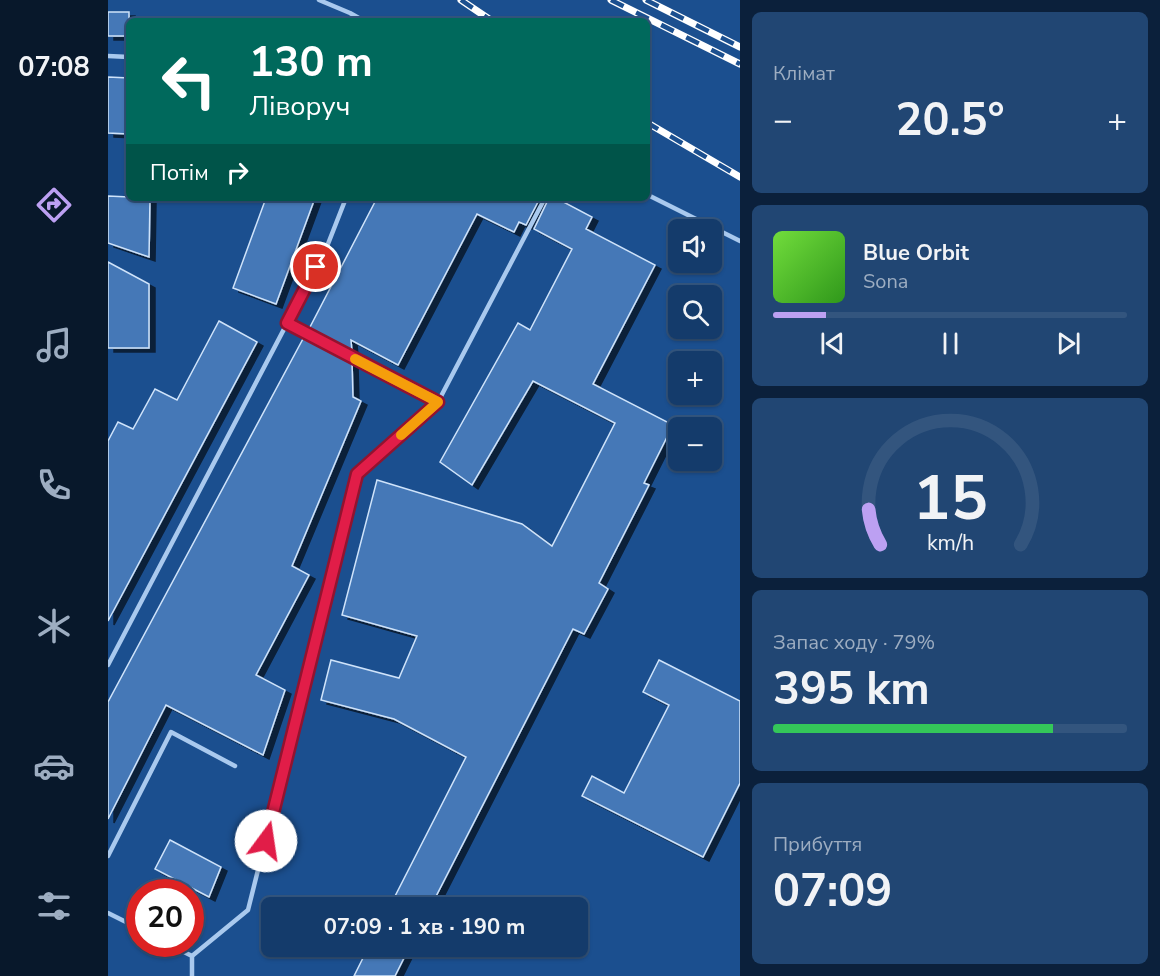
<!DOCTYPE html>
<html lang="uk">
<head>
<meta charset="utf-8">
<style>
  :root { --surface:#143b6b; --page:#214673; --text:#f1f3f6; --muted:#9dadc1; --line:#33557e; --accent:#bca0f2 }
  body { margin:0; font-family:"Nunito Sans",sans-serif; background:var(--page); color:var(--text); height:100vh; display:flex; flex-direction:column; font-size:22px; white-space:nowrap }
  * { box-sizing:border-box; margin:0 }
  p { font-size:20px; color:var(--muted) }
  .icon { flex:none; width:33px; height:33px; fill:none; stroke:currentColor; stroke-width:2; stroke-linecap:round; stroke-linejoin:round }
  .map { position:relative; flex:1; overflow:hidden }
  .sheet { display:flex; flex-direction:column; gap:12px; padding:12px; background:#0b203b; width:420px }
  .sheet>* { flex:none }
  .guide { position:absolute; left:18px; top:18px; width:524px; height:183px; border-radius:9px; box-shadow:0 2px 4px #0004,0 0 0 2px var(--line); background:#00695c; color:#fff; overflow:hidden }
  .fabs { position:absolute; left:560px; top:219px; display:grid; gap:12px }
  .fabs a { display:grid; place-items:center; width:54px; height:54px; border-radius:9px; background:var(--surface); box-shadow:0 2px 4px #0004,0 0 0 2px var(--line); font-size:30px }
  .speed { position:absolute; left:18px; top:879px; display:flex; gap:12px; font-size:30px; font-weight:700; text-align:center }
  .speed>* { display:grid; place-content:center; width:78px; height:78px; border-radius:50%; background:var(--surface); box-shadow:0 2px 4px #0004,0 0 0 2px var(--line); line-height:1 }
  .speed .limit { border:9px solid #d22; background:#fff; color:#111 }
  .pin { position:absolute; display:grid; place-items:center; width:51px; height:51px; color:#fff; margin:-26px; border:3px solid #fff; border-radius:50%; box-shadow:0 2px 6px #0007 }
  .me { position:absolute; width:66px; margin:-33px; rotate:14deg; stroke-linejoin:round; filter:drop-shadow(0 0 4px #0008) }
  .turn { display:flex; align-items:center; gap:21px; height:126px; padding:0 24px; font-size:27px }
  .turn .icon { width:78px; height:78px; stroke-width:2.5 }
  .turn b { display:block; font-size:42px; line-height:51px }
  .then { display:flex; align-items:center; height:57px; padding:0 24px; background:#0003; gap:12px; font-size:22px }
  .big { font-size:45px; font-weight:700; line-height:1.1 }
  .sheet .card { flex:1; display:flex; flex-direction:column; justify-content:center; gap:9px; min-width:0; padding:0 21px; border-radius:9px; background:var(--page) }
  .sheet .dial { align-items:center; gap:0 }
  .dial svg { height:156px; overflow:visible; fill:none; stroke:var(--line); stroke-width:7; stroke-linecap:round; text-anchor:middle }
  .dial text { fill:var(--text); stroke:none }
  .song { display:flex; align-items:center; gap:18px }
  .cover { width:72px; height:72px; border-radius:9px; background:linear-gradient(135deg,hsl(100 70% 55%),hsl(110 70% 35%)) }
  .played { height:6px; border-radius:3px; background:linear-gradient(90deg,var(--accent) 15%,var(--line) 15%) }
  .keys { display:flex; justify-content:space-around; direction:ltr }
  .heat { display:flex; justify-content:space-between; align-items:center; font-size:33px; direction:ltr }
  .charge { height:9px; border-radius:4px; background:linear-gradient(90deg,#34c759 79%,var(--line) 0) }
  .trip { position:absolute; left:153px; top:897px; width:327px; height:60px; border-radius:9px; background:var(--surface); box-shadow:0 2px 4px #0004,0 0 0 2px var(--line); font-weight:700; line-height:60px; text-align:center }
  main { display:flex; flex:1; min-height:0 }
  .tab-bar { display:flex; flex-direction:column; width:108px; justify-content:space-around; align-items:center; background:#08182b; color:var(--muted) }
  .tab-bar .icon { width:42px; height:42px }
  .tab-bar .on { color:var(--accent) }
  .tab-bar b { font-size:27px; color:var(--text) }
  .map>svg:first-child { display:block }
</style>
</head>
<body>
<main>
<nav class="tab-bar">
<b>07:08</b>
<svg class="icon on" aria-label="directions" viewBox="0 0 24 24"><path d="M12 3l9 9-9 9-9-9zM9 14v-3h6M13 9l2 2-2 2"/></svg>
<svg class="icon" aria-label="music" viewBox="0 0 24 24"><path d="M9 18V5l10-2v13"/><circle cx="6" cy="18" r="3"/><circle cx="16" cy="16" r="3"/></svg>
<svg class="icon" aria-label="phone" viewBox="0 0 24 24"><path d="M5 4h4l2 5-3 2q2 4 5 5l2-3 5 2v4C11 20 4 13 5 4z"/></svg>
<svg class="icon" aria-label="climate" viewBox="0 0 24 24"><path d="M12 3v18M4 7l16 10M4 17L20 7"/></svg>
<svg class="icon" aria-label="car" viewBox="0 0 24 24"><path d="M5 17H2v-5l4-1 3-4h7l3 4 3 1v5h-3M9 17h6M6 11h13"/><circle cx="7" cy="17" r="2"/><circle cx="17" cy="17" r="2"/></svg>
<svg class="icon" aria-label="filters" viewBox="0 0 24 24"><path d="M4 7h16M4 17h16"/><circle cx="9" cy="7" r="2"/><circle cx="15" cy="17" r="2"/></svg>
</nav>
<div class="map">
<svg width="632" height="976" viewBox="0 0 632 976">
  <defs>
    <filter id="shadow"><feDropShadow dx="6" dy="4" stdDeviation="0" flood-color="#0009"/></filter>
  </defs>
  <rect width="100%" height="100%" fill="#1b4f8f"/>
  <g fill="#4478b7" stroke="#cfe3fa" stroke-width="1.5" filter="url(#shadow)">
    <rect x="0" y="12" width="21" height="24"/>
    <path d="M 0,77 L 21,78 L 21,134 L 0,133 Z"/>
    <path d="M 0,196 L 42,198 L 41,257 L 0,243 Z"/>
    <path d="M 158,198 L 207,198 L 168,304 L 125,288 Z"/>
    <path d="M 269,198 L 432,198 L 418,225 L 411,222 L 406,232 L 369,214 L 290,365 L 243,340 L 244,352 L 201,329 Z"/>
    <path d="M 441,198 L 448,198 L 484,217 L 478,229 L 547,265 L 485,384 L 565,425 L 536,483 L 541,485 L 491,583 L 500,589 L 476,634 L 465,629 L 322,908 L 281,908 L 358,757 L 286,719 L 213,700 L 223,660 L 291,678 L 309,636 L 234,615 L 269,480 L 414,524 L 444,546 L 507,423 L 425,381 L 364,485 L 332,462 L 410,323 L 422,330 L 464,249 L 426,229 Z"/>
    <path d="M 0,262 L 41,284 L 41,348 L 0,348 Z"/>
    <path d="M 111,321 L 149,342 L 0,621 L 0,441 L 10,422 L 25,429 L 47,389 L 69,400 Z"/>
    <path d="M 196,337 L 244,362 L 245,397 L 253,401 L 184,566 L 201,575 L 148,675 L 177,690 L 155,755 L 58,705 L 0,819 L 0,702 Z"/>
    <path d="M 551,660 L 632,701 L 632,783 L 595,857 L 474,796 L 484,776 L 516,793 L 561,705 L 535,692 Z"/>
    <path d="M 62,840 L 113,867 L 101,897 L 47,869 Z"/>
    <path d="M 261,946 L 302,946 L 287,976 L 246,976 Z"/>
  </g>
  <g fill="none" stroke-linecap="round" stroke-linejoin="round">
    <g stroke="#a9c9ee" stroke-width="4.5">
      <path d="M 211,0 L 242,13 L 256,21"/>
      <path d="M 0,56 L 21,57"/>
      <path d="M 538,194 L 632,241"/>
      <path d="M 179,323 L 330,402"/>
      <path d="M 0,665 L 218,249 L 238,198"/>
      <path d="M 0,856 L 63,732 L 127,766"/>
      <path d="M 0,913 L 32,929"/>
      <path d="M 60,944 L 84,956 L 84,976"/>
      <path d="M 84,956 L 140,910 L 249,474 L 330,402 L 437,198"/>
    </g>
    <defs>
      <g id="rail">
        <path d="M 353,0 L 384,21"/>
        <path d="M 503,0 L 632,64"/>
        <path d="M 538,0 L 632,47"/>
        <path d="M 538,122 L 632,177"/>
      </g>
    </defs>
    <use href="#rail" stroke="#fff" stroke-width="7"/>
    <use href="#rail" stroke="#1b4f8f" stroke-width="4.5" stroke-dasharray="14" stroke-linecap="butt"/>
  </g>
  <g fill="none" stroke-linecap="round" stroke-linejoin="round">
    <defs>
      <path id="route" d="M 158,841 L 249,474 L 330,402 L 179,323 L 208,267"/>
    </defs>
    <use href="#route" stroke="#92132f" stroke-width="15"/>
    <use href="#route" stroke="#e11d48" stroke-width="10"/>
    <path stroke="#f59e0b" stroke-width="10" d="M 247,359 L 330,402 L 293,435"/>
  </g>
</svg>
<div class="fabs">
<a><svg class="icon" aria-label="sound" viewBox="0 0 24 24"><path d="M4 9h4l5-4v14l-5-4H4zM17 9q2 3 0 6"/></svg></a>
<a><svg class="icon" aria-label="search" viewBox="0 0 24 24"><circle cx="10" cy="10" r="6"/><path d="M15 15l6 6"/></svg></a>
<a>+</a>
<a>−</a>
</div>
<div class="speed"><div class="limit">20</div></div>
<div class="pin" style="left:208px;top:267px;background:#d93025"><svg class="icon" aria-label="arrive" viewBox="0 0 24 24"><path d="M6 21V4h12l-3 4 3 4H6"/></svg></div>
<svg class="me" style="left:158px;top:841px" viewBox="-20 -20 40 40"><circle r="19" fill="#fff"/><path d="M0-13L10 11 0 6-10 11z" fill="#e11d48"/></svg>
<div class="trip">07:09 · 1 хв · 190 m</div>
<div class="guide">
<div class="turn"><svg class="icon" aria-label="left" viewBox="0 0 24 24"><path d="M17 20v-9H6M10 6l-5 5 5 5"/></svg><div><b>130 m</b>Ліворуч</div></div>
<div class="then">Потім<svg class="icon" aria-label="right" viewBox="0 0 24 24"><path d="M7 20v-9h11M14 6l5 5-5 5"/></svg></div>
</div>
</div>
<section class="sheet">
<div class="card"><p>Клімат</p>
<div class="heat"><a>−</a><b class="big">20.5°</b><a>+</a></div>
</div>
<div class="card">
<div class="song"><i class="cover"></i><div><b>Blue Orbit</b><p>Sona</p></div></div>
<div class="played"></div>
<div class="keys"><svg class="icon" aria-label="previous" viewBox="0 0 24 24"><path d="M18 5L8 12l10 7zM5 5v14"/></svg><svg class="icon" aria-label="pause" viewBox="0 0 24 24"><path d="M8 5v14M16 5v14"/></svg><svg class="icon" aria-label="next" viewBox="0 0 24 24"><path d="M6 5l10 7-10 7zM19 5v14"/></svg></div>
</div>
<div class="card dial"><svg viewBox="0 0 100 80">
<path d="M14 69A42 42 0 1 1 86 69"/>
<path d="M14 69A42 42 0 0 1 8 51" stroke="#bca0f2"/>
<text x="50" y="56" font-size="32" font-weight="700">15</text>
<text x="50" y="72" font-size="11">km/h</text>
</svg></div>
<div class="card"><p>Запас ходу · 79%</p><b class="big">395 km</b><div class="charge"></div></div>
<div class="card"><p>Прибуття</p><b class="big">07:09</b></div>
</section>
</main>
</body>
</html>
